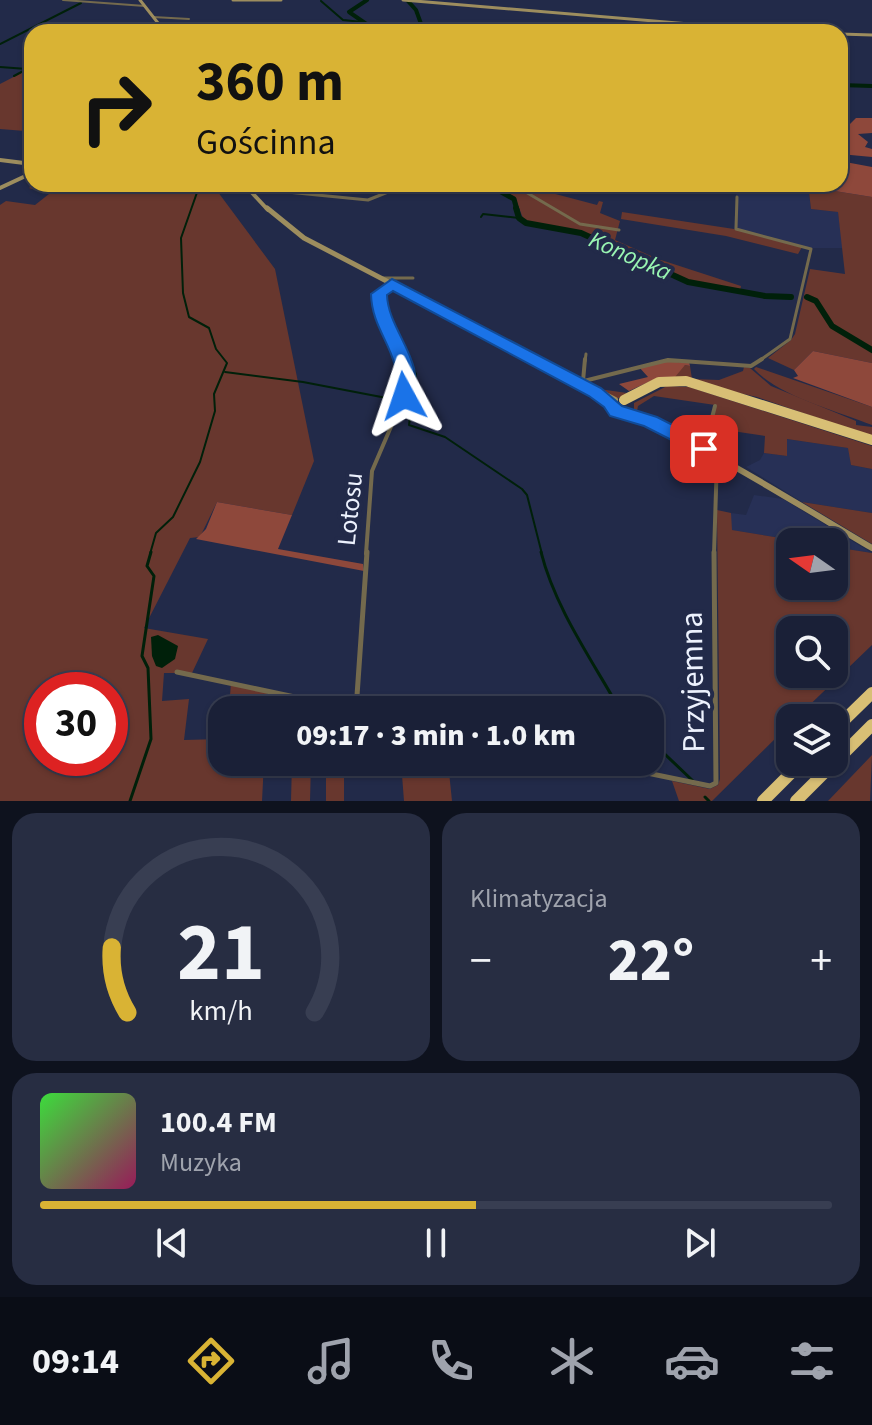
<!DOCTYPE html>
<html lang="pl">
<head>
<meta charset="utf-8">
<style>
  :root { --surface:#1a2037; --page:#272d42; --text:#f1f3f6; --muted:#9fa3ad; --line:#383e52; --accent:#d9b334 }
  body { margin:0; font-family:"Source Sans 3",sans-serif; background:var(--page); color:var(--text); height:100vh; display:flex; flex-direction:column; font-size:30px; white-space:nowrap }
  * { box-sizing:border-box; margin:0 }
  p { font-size:26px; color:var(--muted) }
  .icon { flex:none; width:44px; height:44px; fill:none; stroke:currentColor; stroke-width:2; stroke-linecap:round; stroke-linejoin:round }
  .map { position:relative; height:801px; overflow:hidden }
  .panel { display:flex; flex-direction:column; gap:12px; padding:12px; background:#0e121e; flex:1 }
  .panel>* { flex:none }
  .guide { position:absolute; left:24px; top:24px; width:824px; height:168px; border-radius:24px; box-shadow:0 2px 6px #0004,0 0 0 2px var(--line); background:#d9b334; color:#111; overflow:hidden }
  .needle { width:52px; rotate:284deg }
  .fabs { position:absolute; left:776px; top:528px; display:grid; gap:16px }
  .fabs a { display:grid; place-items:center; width:72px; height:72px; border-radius:16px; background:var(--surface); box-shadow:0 2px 6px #0004,0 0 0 2px var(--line); font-size:40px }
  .speed { position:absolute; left:24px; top:672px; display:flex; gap:16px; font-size:40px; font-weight:700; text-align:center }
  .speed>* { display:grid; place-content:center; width:104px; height:104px; border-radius:50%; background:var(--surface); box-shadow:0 2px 6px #0004,0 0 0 2px var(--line); line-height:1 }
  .speed .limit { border:12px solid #d22; background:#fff; color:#111 }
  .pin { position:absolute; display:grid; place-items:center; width:68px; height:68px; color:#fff; margin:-34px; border-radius:16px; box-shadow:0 4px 12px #0006 }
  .me { position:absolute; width:88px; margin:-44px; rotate:355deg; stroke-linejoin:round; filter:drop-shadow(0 0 6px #0008) }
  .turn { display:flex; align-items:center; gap:28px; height:168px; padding:0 40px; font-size:36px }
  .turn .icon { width:104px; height:104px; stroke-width:2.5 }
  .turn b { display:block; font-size:56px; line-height:68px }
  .big { font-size:60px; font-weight:800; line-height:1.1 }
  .panel .widget { flex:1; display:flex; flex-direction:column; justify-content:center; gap:12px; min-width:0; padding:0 28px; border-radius:24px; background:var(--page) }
  .panel .dial { align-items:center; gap:0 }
  .dial svg { height:208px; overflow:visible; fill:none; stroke:var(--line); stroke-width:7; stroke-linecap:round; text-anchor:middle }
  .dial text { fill:var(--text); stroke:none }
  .song { display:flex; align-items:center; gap:24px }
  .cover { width:96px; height:96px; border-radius:12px; background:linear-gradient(135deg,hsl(120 70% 55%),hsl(330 70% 35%)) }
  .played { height:8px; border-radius:4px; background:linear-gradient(90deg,var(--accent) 55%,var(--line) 55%) }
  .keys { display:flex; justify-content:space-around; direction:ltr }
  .heat { display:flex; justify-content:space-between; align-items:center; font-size:44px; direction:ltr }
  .panel .tiles { flex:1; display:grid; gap:12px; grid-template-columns:1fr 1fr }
  .widget:last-child { grid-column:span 2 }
  .trip { position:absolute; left:208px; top:696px; width:456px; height:80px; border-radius:24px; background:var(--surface); box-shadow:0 2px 6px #0004,0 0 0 2px var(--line); font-weight:800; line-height:80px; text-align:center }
  .dock { display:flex; height:128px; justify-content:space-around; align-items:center; background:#0a0d16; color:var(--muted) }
  .dock .icon { width:56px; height:56px }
  .dock .on { color:var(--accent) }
  .dock b { font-size:36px; color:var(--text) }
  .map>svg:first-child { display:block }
</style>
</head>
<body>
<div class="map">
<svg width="872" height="801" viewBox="0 0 872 801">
  <rect width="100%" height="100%" fill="#222a49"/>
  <g fill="#273056">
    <path d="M 737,184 L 809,192 L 811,209 L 838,212 L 843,248 L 805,248 L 734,229 Z"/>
    <path d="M 786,439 L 849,448 L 851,465 L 872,469 L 872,513 L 802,502 L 746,467 L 760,460 L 764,453 L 787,456 Z"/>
    <path d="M 754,495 L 783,499 L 872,553 L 834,547 L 834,542 L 805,542 L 731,530 L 731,513 L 746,515 Z"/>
  </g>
  <g fill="#68372e" fill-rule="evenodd">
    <path d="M 29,69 L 32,69 L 32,127 L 25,131 L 0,129 L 0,84 Z"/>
    <path d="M 35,184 L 212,184 L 275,269 L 314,461 L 292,515 L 217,502 L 200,537 L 190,538 L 144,628 L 208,639 L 192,673 L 164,673 L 162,701 L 189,699 L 184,740 L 222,739 L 222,762 L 264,762 L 262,801 L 0,801 L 0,205 L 6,201 L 35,205 L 49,194 L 29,188 ZM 42,690 L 110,690 L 110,758 L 42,758 Z"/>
    <path d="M 489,184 L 501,184 L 524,192 L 529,187 L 597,205 L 599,201 L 603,202 L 600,213 L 620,221 L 615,240 L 658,259 L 741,286 L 740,291 L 688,281 L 581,233 L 524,221 L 515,197 Z"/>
    <path d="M 816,188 L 872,197 L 872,363 L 813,351 L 794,370 L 768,358 L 791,340 L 795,334 L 810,269 L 845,274 L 838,212 L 811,209 L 809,192 Z"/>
    <path d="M 622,212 L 734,229 L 802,247 L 798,254 L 726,236 L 621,219 Z"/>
    <path d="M 685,365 L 690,366 L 692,379 L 719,380 L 743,371 L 744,367 L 750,368 L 771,386 L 856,421 L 856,425 L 872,427 L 872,437 L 757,397 L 677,379 L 623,398 L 614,398 L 592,388 L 627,393 Z"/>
    <path d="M 756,367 L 872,407 L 872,425 C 837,411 779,396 754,369 Z"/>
    <path d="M 667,386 L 689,387 L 872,446 L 872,469 L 851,465 L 848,448 L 787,439 L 787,456 L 764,453 L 765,436 L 712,428 L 715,405 L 654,396 L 638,406 L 637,411 L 634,409 L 634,403 Z"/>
    <path d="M 802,502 L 872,513 L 872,544 Z"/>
    <path d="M 717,510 L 731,513 L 732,530 L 805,542 L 790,542 L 790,586 L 834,586 L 834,547 L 872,553 L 872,645 L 796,718 L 790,718 L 790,724 L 712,801 L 679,801 L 672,781 L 710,789 L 718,785 L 720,779 ZM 790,630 L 834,630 L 834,674 L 790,674 Z"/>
    <path d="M 231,682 L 267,691 L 266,710 L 229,710 Z"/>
    <path d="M 872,755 L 870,801 L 828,801 Z"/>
    <path d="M 292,762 L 311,762 L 310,801 L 291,801 Z"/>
    <rect x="326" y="762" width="18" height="39"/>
    <path d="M 401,762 L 448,762 L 452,801 L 404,801 Z"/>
  </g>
  <g fill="#8e483b">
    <path d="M 856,118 L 872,118 L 872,133 L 858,134 L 868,142 L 865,147 L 872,149 L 872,157 L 840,154 L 840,134 Z"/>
    <path d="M 840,161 L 872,167 L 872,197 L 816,188 L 814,184 L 840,184 Z"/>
    <path d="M 813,351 L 872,363 L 872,407 L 793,378 L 798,376 L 794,370 Z"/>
    <path d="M 666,361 L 689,362 L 690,366 L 685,365 L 675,377 L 653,380 L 629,391 L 619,384 L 648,377 L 639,367 Z"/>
    <path d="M 217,502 L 292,515 L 278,549 L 363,564 L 364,571 L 196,539 L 206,529 Z"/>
  </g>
  <path fill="#00200a" d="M 158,635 L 178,646 L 175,659 L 162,668 L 156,666 L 152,656 L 151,637 Z"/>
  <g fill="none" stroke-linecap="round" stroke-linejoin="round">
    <g stroke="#00200a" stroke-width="2">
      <path d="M 298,32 L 313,27 L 363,23"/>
      <path d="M 0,44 L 81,3"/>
      <path d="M 0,67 L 27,69 L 14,76"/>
      <path d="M 481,217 L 483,214 L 519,218"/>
      <path d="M 394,332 L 416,374 L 409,425 L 445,437 L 522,489 L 527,495 L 542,554"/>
      <path d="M 225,372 L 303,382 L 397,400"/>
      <path d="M 150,554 L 156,533 L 173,517 L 200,462 L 215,411 L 214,394 L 227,363 L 216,349 L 209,328 L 189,317 L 183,293 L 181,238 L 200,184"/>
    </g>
    <g stroke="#00200a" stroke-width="3">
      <path d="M 541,552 C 555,608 592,660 620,710"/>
      <path d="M 650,740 L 692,780"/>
      <path d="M 705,797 L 709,801"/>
      <path d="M 130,801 L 151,739 L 148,668 L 142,656 L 154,576 L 147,566 L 151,552"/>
    </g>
    <path stroke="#00200a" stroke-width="2" d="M 321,1 L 343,20 L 362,22"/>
    <g stroke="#00200a" stroke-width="4">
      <path d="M 367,0 L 349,12 L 378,32"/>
      <path d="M 407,0 L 416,10 L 424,32"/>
      <path d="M 840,85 L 872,86"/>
    </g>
    <path stroke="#00200a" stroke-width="5" d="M 487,184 L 514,199 L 517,210"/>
    <g stroke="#00200a" stroke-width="6">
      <path d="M 516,208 L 519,218 L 526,223 L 581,233 L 688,282 L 765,296 L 791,297"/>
      <path d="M 807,297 L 816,301 L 832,326 L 872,350"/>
    </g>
    <g stroke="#746a4d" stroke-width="2">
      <path d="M 63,0 L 145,6"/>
      <path d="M 153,17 L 189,19"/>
      <path d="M 639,32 L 640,28 L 652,29 L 654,22"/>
    </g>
    <g stroke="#746a4d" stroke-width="3">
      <path d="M 32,146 L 29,152 L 32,155"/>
      <path d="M 502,184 L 524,191 L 580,224 L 619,230"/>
      <path d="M 584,184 L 629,190 L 632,184"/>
      <path d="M 247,188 L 368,200 L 408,184"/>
      <path d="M 737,197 L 736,229 L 811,249 L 790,339 L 759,361"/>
      <path d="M 381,278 L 413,278"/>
      <path d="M 391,284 L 379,294 L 380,310 L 403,361"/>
      <path d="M 585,361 L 586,354"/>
      <path d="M 665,361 L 677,361"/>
    </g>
    <g stroke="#746a4d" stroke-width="4">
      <path d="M 583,381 L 585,359"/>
      <path d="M 580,382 L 668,360 L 751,366 L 762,359"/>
      <path d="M 704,449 L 715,406"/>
      <path d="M 366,554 L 372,471 L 408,387 L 402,359"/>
      <path d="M 714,554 L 717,459"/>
    </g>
    <g stroke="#746a4d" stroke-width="5">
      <path d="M 177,672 L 356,710"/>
      <path d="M 356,710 L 367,552"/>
      <path d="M 594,762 L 710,786 L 716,783 L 714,552"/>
    </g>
    <g stroke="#9d8d5e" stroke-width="3">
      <path d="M 140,0 L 165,32"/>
      <path d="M 233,0 L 281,0"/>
      <path d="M 403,0 L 785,32"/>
      <path d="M 840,34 L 872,35"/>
    </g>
    <g stroke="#9d8d5e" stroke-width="4">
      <path d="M 0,160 L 32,164"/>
      <path d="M 244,184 L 268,210"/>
      <path d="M 0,188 L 32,173"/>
    </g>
    <path stroke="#9d8d5e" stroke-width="5" d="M 267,208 L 304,238 L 540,361"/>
    <g stroke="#9d8d5e" stroke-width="6">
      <path d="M 536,359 L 615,400"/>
      <path d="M 606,399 C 617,415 641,416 659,426 C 732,463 801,506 872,548"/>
    </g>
    <path stroke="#d8bf75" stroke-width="10" d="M 624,400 L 659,382 L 686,381 L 872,440"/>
    <g stroke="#d8bf75" stroke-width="12">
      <path d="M 834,730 L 872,693"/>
      <path d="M 763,801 L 802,762"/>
      <path d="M 796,801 L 872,725"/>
    </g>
  </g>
  <path fill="#1a73e8" stroke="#114b97" stroke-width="2" d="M 392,279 L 601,388 L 622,406 L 657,417 L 710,444 L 713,449 L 710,453 L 697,453 L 644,426 L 610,416 L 604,407 L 589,396 L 393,291 L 387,295 C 388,331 429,364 411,400 L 398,400 L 395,396 C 404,352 372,335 371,294 Z"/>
  <g text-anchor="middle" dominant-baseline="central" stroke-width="8" stroke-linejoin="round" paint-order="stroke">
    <g font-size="24" font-style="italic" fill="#99f5b2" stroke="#222a49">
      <text transform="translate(630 256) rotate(24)">Konopka</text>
    </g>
    <g font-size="26" fill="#ecf1fd" stroke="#222a49">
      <text transform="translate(350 509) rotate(-84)">Lotosu</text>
    </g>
    <g font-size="32" fill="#ecf1fd" stroke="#222a49">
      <text transform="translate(693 682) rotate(-91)">Przyjemna</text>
    </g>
  </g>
</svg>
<div class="fabs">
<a><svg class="needle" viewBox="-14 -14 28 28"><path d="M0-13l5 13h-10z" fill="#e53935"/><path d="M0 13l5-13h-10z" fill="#9fa3ad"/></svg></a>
<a><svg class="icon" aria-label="search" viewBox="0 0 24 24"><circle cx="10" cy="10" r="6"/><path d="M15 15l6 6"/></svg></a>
<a><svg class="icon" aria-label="layers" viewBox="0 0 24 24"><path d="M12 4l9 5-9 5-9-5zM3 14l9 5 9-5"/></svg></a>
</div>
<div class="speed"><div class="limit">30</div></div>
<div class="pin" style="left:704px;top:449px;background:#d93025"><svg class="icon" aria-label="arrive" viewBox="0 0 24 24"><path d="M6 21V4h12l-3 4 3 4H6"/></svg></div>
<svg class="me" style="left:404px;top:396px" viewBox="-20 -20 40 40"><path d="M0-17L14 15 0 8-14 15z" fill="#1a73e8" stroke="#fff" stroke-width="4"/></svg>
<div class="trip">09:17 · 3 min · 1.0 km</div>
<div class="guide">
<div class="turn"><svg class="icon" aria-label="right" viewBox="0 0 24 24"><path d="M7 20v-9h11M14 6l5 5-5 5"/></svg><div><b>360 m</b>Gościnna</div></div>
</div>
</div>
<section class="panel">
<div class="tiles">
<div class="widget dial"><svg viewBox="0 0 100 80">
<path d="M14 69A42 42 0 1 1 86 69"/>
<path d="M14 69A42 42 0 0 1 8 44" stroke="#d9b334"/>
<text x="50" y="56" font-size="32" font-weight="700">21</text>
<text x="50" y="72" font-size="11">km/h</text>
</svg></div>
<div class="widget"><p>Klimatyzacja</p>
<div class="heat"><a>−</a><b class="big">22°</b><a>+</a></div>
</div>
<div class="widget">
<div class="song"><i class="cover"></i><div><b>100.4 FM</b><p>Muzyka</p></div></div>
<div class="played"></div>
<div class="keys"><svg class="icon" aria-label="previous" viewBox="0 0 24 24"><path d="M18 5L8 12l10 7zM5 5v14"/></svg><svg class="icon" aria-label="pause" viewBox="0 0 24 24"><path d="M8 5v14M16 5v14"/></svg><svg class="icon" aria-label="next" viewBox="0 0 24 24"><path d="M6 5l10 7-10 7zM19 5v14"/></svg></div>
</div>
</div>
</section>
<nav class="dock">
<b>09:14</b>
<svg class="icon on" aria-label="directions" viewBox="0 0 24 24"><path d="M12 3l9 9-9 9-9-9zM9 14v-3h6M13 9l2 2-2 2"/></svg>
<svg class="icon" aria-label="music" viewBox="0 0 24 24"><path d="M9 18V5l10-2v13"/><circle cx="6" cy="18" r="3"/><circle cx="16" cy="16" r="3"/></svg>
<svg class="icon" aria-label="phone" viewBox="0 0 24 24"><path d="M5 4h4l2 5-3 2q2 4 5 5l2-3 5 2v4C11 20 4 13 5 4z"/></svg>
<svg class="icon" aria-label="climate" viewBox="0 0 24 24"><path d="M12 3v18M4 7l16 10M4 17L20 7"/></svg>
<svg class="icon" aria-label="car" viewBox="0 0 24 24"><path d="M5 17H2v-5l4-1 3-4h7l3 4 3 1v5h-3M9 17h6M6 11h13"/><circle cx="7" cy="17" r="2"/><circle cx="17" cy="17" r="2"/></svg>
<svg class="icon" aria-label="filters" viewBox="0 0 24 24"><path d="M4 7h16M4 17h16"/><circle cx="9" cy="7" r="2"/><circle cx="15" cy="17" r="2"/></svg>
</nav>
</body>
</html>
